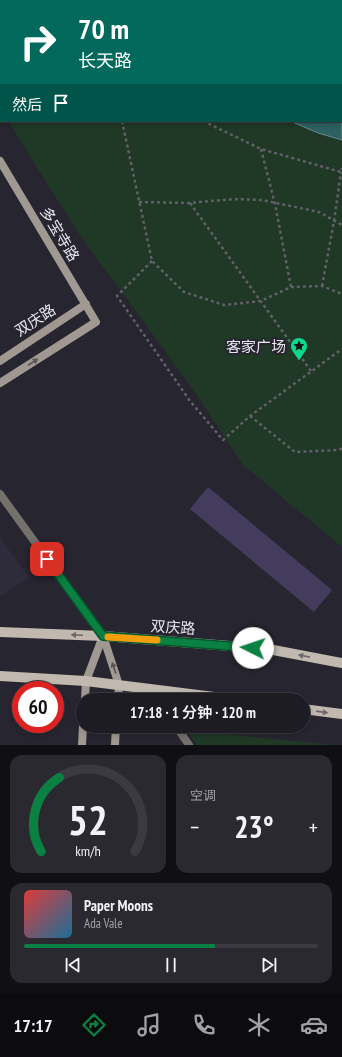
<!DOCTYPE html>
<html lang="zh">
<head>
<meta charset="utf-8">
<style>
  :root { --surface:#1d1c23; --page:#2a2930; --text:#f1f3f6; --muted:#a0a1a6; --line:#3b3a41; --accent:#0b8043 }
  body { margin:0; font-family:"PT Sans Narrow","Noto Sans SC",sans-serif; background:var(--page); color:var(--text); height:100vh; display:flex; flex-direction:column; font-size:15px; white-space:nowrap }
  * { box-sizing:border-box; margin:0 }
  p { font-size:13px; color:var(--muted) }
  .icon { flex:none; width:22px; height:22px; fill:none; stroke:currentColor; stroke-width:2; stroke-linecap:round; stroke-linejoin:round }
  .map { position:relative; height:745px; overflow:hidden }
  .sheet { display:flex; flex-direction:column; gap:10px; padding:10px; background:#100f13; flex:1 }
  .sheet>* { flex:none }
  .hud { position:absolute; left:0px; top:0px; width:342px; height:122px; box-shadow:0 2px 6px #0003,0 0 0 1px var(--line); background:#00695c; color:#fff; overflow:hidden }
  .speed { position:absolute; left:12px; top:681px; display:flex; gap:8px; font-size:20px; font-weight:700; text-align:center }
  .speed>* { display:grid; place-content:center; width:52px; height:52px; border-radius:50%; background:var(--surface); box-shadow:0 2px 6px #0003,0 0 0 1px var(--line); line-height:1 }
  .speed .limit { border:6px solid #d22; background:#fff; color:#111 }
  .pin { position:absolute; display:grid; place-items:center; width:34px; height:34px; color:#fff; margin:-17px; border-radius:8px; box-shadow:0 2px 6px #0006 }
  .me { position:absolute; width:44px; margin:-22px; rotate:274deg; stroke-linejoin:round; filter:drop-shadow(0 0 3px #0008) }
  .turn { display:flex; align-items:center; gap:14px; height:84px; padding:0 12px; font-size:18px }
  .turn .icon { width:52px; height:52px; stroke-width:2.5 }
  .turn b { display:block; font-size:28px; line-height:34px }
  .then { display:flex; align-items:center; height:38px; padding:0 12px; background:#0003; gap:8px; font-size:15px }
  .big { font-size:30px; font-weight:600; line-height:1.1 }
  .sheet .card { flex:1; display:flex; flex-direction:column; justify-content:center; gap:6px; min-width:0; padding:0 14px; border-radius:12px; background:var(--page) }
  .sheet .dial { align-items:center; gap:0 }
  .dial svg { height:104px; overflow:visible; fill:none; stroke:var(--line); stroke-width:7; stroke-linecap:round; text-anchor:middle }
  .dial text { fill:var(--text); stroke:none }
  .song { display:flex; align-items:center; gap:12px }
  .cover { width:48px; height:48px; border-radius:6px; background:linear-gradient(135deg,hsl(0 70% 55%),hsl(200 70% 35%)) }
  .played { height:4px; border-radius:2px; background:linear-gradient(90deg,var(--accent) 65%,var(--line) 65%) }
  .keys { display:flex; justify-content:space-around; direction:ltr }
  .heat { display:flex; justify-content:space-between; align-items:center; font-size:22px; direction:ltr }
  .sheet .tiles { flex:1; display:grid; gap:10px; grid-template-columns:1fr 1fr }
  .card:last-child { grid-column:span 2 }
  .trip { position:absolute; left:76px; top:693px; width:234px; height:40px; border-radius:20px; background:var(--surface); box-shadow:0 2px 6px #0003,0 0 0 1px var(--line); font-weight:600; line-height:40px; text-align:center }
  .dock { display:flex; height:64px; justify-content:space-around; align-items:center; background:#0c0b0e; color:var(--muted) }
  .dock .icon { width:28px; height:28px }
  .dock .current { color:var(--accent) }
  .dock b { font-size:18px; color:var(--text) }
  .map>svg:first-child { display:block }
</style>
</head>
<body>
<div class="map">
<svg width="342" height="745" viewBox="0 0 342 745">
  <rect width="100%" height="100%" fill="#27252f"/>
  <path fill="#2e2b3b" d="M 0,538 L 29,577 L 0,597 Z"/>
  <g fill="#203826">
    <path d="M 0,0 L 118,0 L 119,1 L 1,1 L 1,111 Z"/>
    <path d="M 194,0 L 342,0 L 342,82 L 341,1 Z"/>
    <path d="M 8,121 L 290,121 L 317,133 L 342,140 L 342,547 L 243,465 L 192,388 L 79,234 Z"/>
    <path d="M 204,732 L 335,745 L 197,745 L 188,733 Z"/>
  </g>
  <path fill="#2d6161" stroke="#65898b" d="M 341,82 L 342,140 L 318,133 L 290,121 L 341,121 Z"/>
  <path fill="#433c5d" d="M 208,487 L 332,590 L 314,612 L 190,509 Z"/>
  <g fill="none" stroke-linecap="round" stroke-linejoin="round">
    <g stroke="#615f68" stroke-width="2.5" stroke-dasharray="3 3" stroke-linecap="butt">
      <path d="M 28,0 L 30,1"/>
      <path d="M 80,0 L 81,1"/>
      <path d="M 122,121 L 152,261 L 184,292 L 224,305 L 261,301 L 291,287 L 322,286 L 342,294"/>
      <path d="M 203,121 L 261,149 L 341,172 L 342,168"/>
      <path d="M 261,149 L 275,204 L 291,287"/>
      <path d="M 139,202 L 189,203 L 234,199 L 262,200 L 319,212 L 342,225"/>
      <path d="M 190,203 L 311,371"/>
      <path d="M 152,261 L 117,296 L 190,401 L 223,440 L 250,416 L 342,349"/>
      <path d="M 322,286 L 334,221 L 341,172"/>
      <path d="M 250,416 L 295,452 L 339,450 L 342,448"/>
    </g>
    <g stroke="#74706b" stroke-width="8">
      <path d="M 0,494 L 103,636"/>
      <path d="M 149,688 L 157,700"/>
      <path d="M 176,726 L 189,745"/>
    </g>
    <g stroke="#9f9992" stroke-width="8">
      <path d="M 0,161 L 96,322 L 0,383"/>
      <path d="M 0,361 L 86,304"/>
      <path d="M 103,636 L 119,685 L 118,700"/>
      <path d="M 85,700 L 86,681 L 103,636"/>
      <path d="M 82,745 L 83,726"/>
      <path d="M 115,745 L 116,726"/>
    </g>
    <g stroke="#c1b9b0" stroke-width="10">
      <path d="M 0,632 L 103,636 L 268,649 L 342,663"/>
      <path d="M 0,676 L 86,681 L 238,700"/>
      <path d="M 303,709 L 342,714"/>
    </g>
  </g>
  <defs><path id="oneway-solid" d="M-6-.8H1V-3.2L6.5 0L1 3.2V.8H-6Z"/></defs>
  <g fill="#575357">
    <use href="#oneway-solid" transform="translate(33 362) rotate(-33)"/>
    <use href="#oneway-solid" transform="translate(114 668) rotate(-109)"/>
  </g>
  <g fill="#6c6869">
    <use href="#oneway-solid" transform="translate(77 635) rotate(-177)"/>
    <use href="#oneway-solid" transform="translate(304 656) rotate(-169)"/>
    <use href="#oneway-solid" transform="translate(322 712) rotate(8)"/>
  </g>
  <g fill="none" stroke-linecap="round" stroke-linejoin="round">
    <defs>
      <path id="route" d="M 47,559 L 103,636 L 253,648"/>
    </defs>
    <use href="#route" stroke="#07532c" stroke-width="10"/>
    <use href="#route" stroke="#0b8043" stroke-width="7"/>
    <path stroke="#f59e0b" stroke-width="7" d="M 108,637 L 157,640"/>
  </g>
  <defs>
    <symbol id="sight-pin" viewBox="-11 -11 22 30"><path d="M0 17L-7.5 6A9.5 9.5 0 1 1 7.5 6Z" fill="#0ad98b" stroke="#27252f"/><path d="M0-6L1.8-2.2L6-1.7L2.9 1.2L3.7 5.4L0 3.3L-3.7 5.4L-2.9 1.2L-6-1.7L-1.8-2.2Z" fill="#111"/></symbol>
  </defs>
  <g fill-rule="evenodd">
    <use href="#sight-pin" x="289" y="336" width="20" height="27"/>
  </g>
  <g text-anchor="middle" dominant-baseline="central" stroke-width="4" stroke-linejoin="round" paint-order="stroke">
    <g font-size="15" fill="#e7e6ed" stroke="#27252f">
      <text transform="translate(60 234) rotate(59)">多宝寺路</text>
      <text transform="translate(35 320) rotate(-33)">双庆路</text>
      <text transform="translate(173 627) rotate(4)">双庆路</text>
    </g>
    <g font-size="15" fill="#e7e6ed" stroke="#27252f" text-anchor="end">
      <text x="286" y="346">客家广场</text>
    </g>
  </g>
</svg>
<div class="speed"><div class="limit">60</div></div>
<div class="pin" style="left:47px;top:559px;background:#d93025"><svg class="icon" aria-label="arrive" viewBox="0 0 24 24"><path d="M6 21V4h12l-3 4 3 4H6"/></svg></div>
<svg class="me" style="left:253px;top:648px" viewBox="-20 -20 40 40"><circle r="19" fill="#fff"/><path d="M0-13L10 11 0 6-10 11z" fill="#0b8043"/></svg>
<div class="trip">17:18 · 1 分钟 · 120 m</div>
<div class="hud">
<div class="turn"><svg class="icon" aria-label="right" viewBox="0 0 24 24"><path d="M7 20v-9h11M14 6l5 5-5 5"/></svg><div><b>70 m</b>长天路</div></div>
<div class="then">然后<svg class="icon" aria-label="arrive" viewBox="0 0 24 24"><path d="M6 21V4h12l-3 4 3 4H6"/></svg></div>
</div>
</div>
<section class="sheet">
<div class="tiles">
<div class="card dial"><svg viewBox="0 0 100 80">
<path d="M14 69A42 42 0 1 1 86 69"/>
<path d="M14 69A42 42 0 0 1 28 12" stroke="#0b8043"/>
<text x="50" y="56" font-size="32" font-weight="700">52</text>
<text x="50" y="72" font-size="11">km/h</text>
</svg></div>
<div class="card"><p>空调</p>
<div class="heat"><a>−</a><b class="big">23°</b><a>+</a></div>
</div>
<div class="card">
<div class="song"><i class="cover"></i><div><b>Paper Moons</b><p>Ada Vale</p></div></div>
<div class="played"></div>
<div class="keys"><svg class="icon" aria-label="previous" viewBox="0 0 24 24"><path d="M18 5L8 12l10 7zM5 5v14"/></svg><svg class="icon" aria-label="pause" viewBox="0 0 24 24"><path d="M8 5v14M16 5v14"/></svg><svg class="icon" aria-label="next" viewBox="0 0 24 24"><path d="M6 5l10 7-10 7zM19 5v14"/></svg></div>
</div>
</div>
</section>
<nav class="dock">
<b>17:17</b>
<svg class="icon current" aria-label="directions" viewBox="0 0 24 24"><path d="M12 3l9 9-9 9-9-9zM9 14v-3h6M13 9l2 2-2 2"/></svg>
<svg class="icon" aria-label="music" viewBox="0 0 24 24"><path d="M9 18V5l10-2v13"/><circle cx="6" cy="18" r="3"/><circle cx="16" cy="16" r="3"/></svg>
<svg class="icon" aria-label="phone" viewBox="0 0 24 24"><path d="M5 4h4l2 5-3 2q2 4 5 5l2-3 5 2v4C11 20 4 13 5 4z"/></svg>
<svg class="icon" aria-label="climate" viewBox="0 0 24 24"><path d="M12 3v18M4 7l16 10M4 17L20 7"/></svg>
<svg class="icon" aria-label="car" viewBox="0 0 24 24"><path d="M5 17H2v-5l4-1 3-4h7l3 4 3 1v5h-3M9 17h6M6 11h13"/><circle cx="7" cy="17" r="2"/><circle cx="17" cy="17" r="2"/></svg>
</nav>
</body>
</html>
